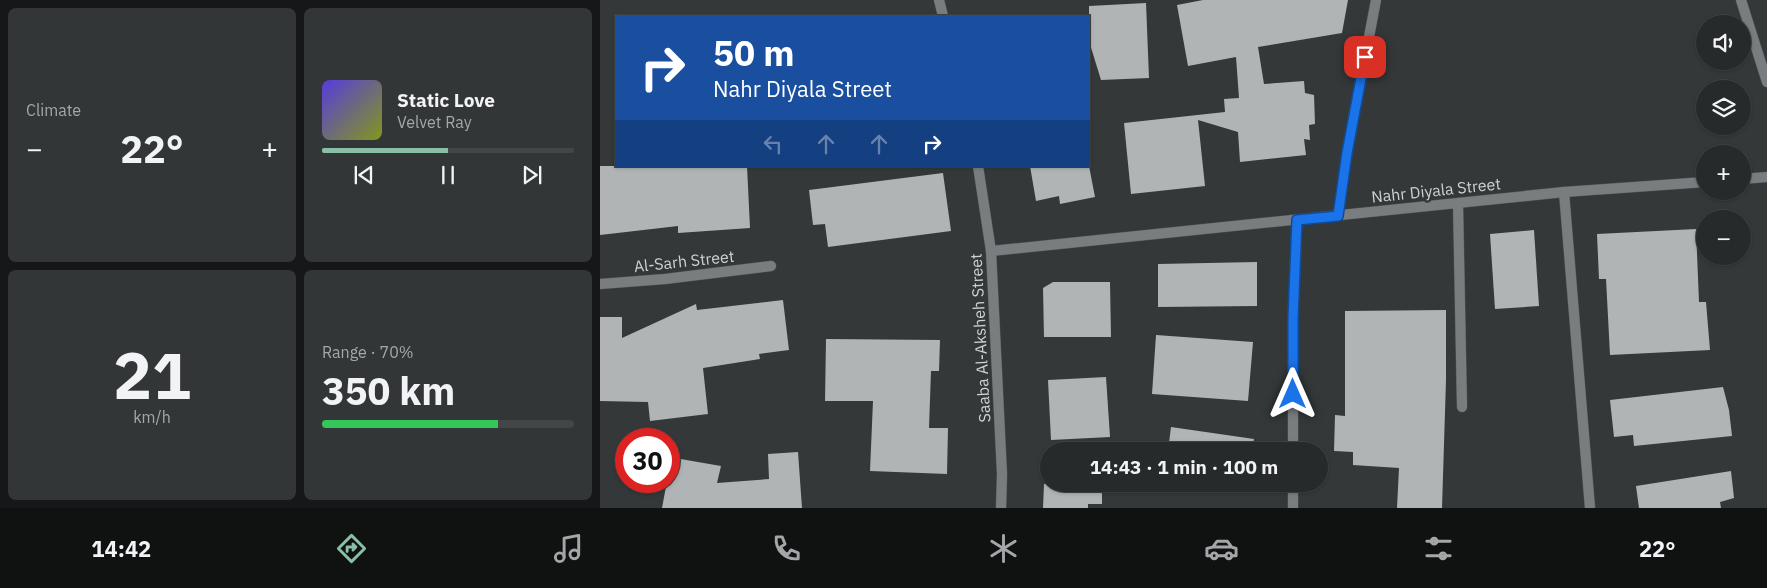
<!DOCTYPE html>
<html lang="en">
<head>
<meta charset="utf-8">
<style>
  :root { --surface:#272a2b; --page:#333637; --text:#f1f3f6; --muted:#a4a7a9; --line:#434647; --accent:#8abfa5 }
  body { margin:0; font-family:"IBM Plex Sans",sans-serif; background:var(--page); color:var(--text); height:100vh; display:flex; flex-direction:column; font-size:19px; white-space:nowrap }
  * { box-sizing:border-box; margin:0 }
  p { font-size:16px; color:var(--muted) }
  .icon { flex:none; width:28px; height:28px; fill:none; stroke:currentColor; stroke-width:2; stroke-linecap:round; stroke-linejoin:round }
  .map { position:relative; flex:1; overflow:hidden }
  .sheet { display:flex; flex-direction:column; gap:8px; padding:8px; background:#151718; width:600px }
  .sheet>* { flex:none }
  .guide { position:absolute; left:15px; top:15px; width:475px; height:152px; border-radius:0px; box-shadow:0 1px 4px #0004,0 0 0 1px var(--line); background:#1a4fa0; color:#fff; overflow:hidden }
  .controls { position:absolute; left:1096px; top:15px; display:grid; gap:10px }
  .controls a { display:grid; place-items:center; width:55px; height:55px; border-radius:50%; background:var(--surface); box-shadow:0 1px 4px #0004,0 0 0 1px var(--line); font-size:25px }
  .speed { position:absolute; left:15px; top:428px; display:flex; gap:10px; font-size:25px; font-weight:700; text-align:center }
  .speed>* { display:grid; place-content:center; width:65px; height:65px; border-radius:50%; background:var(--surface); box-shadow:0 1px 4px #0004,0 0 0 1px var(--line); line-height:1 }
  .speed .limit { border:8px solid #d22; background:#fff; color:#111 }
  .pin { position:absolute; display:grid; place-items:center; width:42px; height:42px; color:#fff; margin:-21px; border-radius:10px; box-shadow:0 2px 8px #0006 }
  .me { position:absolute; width:55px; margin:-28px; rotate:0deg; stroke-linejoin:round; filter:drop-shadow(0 0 4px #0008) }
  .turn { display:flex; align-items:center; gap:18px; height:105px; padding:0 15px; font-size:22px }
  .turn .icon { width:65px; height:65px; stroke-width:2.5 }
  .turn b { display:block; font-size:35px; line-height:42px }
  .lanes { display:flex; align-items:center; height:48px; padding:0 15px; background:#0003; justify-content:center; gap:25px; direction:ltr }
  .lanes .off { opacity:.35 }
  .big { font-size:38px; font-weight:700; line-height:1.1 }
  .sheet .tile { flex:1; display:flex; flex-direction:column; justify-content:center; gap:8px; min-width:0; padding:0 18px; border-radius:8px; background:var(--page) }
  .sheet .dial { align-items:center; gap:0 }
  .dial b { font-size:65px; line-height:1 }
  .song { display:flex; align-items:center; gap:15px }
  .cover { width:60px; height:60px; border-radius:8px; background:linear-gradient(135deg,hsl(250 70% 55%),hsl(70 70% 35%)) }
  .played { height:5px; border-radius:2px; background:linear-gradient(90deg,var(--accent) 50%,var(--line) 50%) }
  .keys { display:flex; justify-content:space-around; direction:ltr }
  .heat { display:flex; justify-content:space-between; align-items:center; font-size:28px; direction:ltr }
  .charge { height:8px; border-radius:4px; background:linear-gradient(90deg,#34c759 70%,var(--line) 0) }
  .sheet .tiles { flex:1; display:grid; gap:8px; grid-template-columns:repeat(2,1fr) }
  .trip { position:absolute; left:440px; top:442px; width:288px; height:50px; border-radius:25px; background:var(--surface); box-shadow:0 1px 4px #0004,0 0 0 1px var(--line); font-weight:700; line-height:50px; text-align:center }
  .menu { display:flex; height:80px; justify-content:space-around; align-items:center; background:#101111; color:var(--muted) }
  .menu .icon { width:35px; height:35px }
  .menu .selected { color:var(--accent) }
  .menu b { font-size:22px; color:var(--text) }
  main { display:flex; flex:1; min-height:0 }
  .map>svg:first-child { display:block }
</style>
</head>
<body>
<main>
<section class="sheet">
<div class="tiles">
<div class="tile"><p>Climate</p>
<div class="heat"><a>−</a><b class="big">22°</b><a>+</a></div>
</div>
<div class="tile">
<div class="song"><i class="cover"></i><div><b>Static Love</b><p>Velvet Ray</p></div></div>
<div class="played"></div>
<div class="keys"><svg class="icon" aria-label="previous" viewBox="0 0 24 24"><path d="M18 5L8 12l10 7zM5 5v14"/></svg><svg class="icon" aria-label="pause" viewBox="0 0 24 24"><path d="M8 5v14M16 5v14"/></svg><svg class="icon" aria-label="next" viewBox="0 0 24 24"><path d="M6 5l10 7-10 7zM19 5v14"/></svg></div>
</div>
<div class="tile dial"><b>21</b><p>km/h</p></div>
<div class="tile"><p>Range · 70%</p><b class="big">350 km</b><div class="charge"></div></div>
</div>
</section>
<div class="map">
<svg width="1167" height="508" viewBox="0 0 1167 508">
  <rect width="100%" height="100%" fill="#343839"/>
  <g fill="#b0b4b5">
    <path d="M 603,0 L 748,0 L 742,33 L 658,47 L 664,84 L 704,81 L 705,93 L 714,95 L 715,124 L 709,125 L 710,140 L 704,139 L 706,155 L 640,162 L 638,132 L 598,120 L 605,186 L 531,194 L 524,123 L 625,112 L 624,99 L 639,98 L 636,57 L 588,66 L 577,5 Z"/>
    <path d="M 546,3 L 549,78 L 501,80 L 489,41 L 489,6 Z"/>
    <path d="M 0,166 L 147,166 L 150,228 L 78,233 L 78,226 L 0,235 Z"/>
    <path d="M 430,166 L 489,166 L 495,197 L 460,204 L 459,196 L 436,201 Z"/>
    <path d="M 343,173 L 351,231 L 228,247 L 225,224 L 213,225 L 209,190 Z"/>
    <path d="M 1096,229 L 1099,302 L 1106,302 L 1110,350 L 1010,355 L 1006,279 L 999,279 L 997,234 Z"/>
    <path d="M 934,230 L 939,306 L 895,309 L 890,234 Z"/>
    <path d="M 657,262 L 657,306 L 558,307 L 558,264 Z"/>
    <path d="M 453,282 L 510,282 L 511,337 L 444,337 L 443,288 Z"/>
    <path d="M 183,300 L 189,350 L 159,354 L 160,359 L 103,368 L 108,414 L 50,421 L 48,402 L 0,401 L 0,317 L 22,317 L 22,338 L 96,304 L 97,310 Z"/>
    <path d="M 846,310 L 846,380 L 842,508 L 797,508 L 799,468 L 753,465 L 753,452 L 734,451 L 735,415 L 745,416 L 745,311 Z"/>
    <path d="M 556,335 L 653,342 L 648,401 L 552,394 Z"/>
    <path d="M 226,339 L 340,340 L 339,371 L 331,371 L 329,428 L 348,428 L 347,474 L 270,471 L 273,401 L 225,401 Z"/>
    <path d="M 506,377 L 510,437 L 451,440 L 448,380 Z"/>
    <path d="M 1123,387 L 1129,410 L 1132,436 L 1034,446 L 1033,435 L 1014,437 L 1010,400 Z"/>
    <path d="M 571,427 L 654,439 L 652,451 L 568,451 Z"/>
    <path d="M 198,452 L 202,508 L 62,508 L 67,481 L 69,481 L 69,457 L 121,466 L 117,483 L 169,479 L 168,454 Z"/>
    <path d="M 1131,471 L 1134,498 L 1120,502 L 1121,508 L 1039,508 L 1036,486 Z"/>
    <path d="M 444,484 L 502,484 L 502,504 L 488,504 L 488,508 L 443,508 Z"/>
  </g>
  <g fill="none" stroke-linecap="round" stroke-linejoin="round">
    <defs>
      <path id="service" d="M 858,203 L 862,407"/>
      <g id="minor">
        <path d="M 339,0 L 343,16"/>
        <path d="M 1141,0 L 1167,82"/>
        <path d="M 378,166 L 391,251 L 402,474 L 401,508"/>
        <path d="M 1142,179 L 1167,177"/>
        <path d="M 964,192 L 990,508"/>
        <path d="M 738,216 L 747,153 L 776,0"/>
        <path d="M 391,251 L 964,192 L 1105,182"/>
        <path d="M 0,284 L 65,279 L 171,266"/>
        <path d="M 693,451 L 693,319 L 697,220"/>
        <path d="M 693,484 L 693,508"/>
      </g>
    </defs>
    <use href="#service" stroke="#525455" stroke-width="11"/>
    <use href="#minor" stroke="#525455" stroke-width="11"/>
    <use href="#service" stroke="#7a7d7f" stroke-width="10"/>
    <use href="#minor" stroke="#7a7d7f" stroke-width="10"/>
  </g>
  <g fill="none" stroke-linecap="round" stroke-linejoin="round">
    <defs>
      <path id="route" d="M 693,394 L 693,318 L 697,220 L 738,216 L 747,153 L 765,57"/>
    </defs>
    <use href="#route" stroke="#114b97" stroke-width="12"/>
    <use href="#route" stroke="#1a73e8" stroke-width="9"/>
  </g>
  <g text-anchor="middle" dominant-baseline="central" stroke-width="5" stroke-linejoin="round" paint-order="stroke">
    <g font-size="16" fill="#cfd1d2" stroke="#343839">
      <text transform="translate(836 190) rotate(-6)">Nahr Diyala Street</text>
      <text transform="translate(84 261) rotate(-6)">Al-Sarh Street</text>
      <text transform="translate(380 338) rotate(-93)">Saaba Al-Aksheh Street</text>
    </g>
  </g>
</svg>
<div class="controls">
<a><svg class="icon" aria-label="sound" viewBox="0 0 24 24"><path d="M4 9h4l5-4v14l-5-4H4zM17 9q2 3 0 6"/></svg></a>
<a><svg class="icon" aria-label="layers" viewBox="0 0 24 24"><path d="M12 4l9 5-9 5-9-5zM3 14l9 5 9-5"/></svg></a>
<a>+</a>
<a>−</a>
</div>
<div class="speed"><div class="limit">30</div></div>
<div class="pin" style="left:765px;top:57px;background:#d93025"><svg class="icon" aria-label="arrive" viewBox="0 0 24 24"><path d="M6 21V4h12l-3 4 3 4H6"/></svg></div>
<svg class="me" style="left:693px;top:394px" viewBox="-20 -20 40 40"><path d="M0-17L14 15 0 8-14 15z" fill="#1a73e8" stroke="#fff" stroke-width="4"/></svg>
<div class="trip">14:43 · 1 min · 100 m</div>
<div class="guide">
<div class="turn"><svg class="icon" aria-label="right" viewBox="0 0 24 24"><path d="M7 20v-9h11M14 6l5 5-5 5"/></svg><div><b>50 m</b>Nahr Diyala Street</div></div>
<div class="lanes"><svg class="icon off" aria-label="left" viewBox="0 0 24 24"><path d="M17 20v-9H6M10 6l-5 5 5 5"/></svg><svg class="icon off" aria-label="ahead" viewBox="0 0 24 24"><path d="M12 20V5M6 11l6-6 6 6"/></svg><svg class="icon off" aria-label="ahead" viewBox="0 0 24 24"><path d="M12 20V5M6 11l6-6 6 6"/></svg><svg class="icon" aria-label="right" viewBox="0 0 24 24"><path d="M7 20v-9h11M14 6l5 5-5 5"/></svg></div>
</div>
</div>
</main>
<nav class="menu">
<b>14:42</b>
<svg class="icon selected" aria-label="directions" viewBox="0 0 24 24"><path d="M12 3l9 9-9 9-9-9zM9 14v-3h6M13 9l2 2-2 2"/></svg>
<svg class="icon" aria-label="music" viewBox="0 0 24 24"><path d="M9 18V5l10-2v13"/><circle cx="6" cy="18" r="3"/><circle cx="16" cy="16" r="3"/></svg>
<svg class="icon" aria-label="phone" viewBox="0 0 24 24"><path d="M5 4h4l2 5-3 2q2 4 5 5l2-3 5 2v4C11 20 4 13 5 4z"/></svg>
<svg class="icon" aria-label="climate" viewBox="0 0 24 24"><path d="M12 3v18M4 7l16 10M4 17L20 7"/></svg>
<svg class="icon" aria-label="car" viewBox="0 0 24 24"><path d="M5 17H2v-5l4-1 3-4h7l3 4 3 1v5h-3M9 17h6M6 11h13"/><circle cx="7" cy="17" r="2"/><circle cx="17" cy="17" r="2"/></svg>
<svg class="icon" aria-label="filters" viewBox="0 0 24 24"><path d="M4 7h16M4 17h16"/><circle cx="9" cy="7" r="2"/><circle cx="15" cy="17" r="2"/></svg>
<b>22°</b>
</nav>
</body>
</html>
